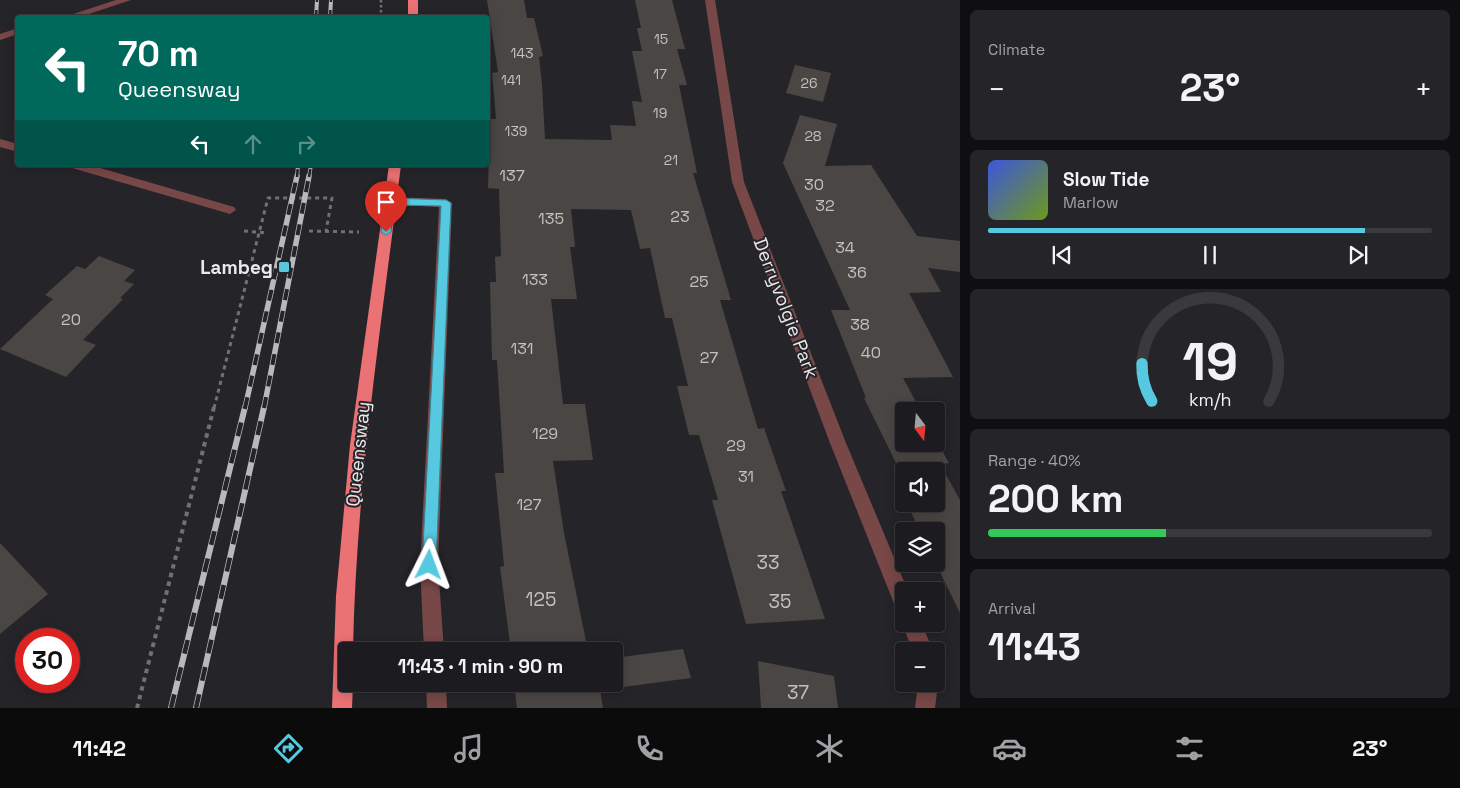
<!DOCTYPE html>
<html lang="en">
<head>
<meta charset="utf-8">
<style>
  :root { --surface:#1c1b1f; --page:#252428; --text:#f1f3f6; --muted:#a0a1a4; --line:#3a393d; --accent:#56c9e1 }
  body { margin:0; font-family:"Space Grotesk",sans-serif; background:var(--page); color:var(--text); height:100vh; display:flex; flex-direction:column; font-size:19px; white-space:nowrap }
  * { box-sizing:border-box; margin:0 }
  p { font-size:16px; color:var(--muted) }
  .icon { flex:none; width:28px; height:28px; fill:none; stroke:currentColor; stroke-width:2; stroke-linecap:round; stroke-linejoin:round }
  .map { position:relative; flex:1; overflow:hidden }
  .drawer { display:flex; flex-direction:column; gap:10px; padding:10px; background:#0f0f11; width:500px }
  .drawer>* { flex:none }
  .hud { position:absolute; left:15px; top:15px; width:475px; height:152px; border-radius:5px; box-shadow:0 2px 12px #0003,0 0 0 1px var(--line); background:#00695c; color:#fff; overflow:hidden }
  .needle { width:32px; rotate:164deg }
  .tools { position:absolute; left:895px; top:402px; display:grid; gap:10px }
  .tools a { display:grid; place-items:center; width:50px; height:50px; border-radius:5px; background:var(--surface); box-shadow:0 2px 12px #0003,0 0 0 1px var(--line); font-size:25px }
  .speed { position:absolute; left:15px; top:628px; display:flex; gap:10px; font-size:25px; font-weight:700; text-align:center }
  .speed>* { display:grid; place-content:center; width:65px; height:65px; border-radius:50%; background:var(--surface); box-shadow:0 2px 12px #0003,0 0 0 1px var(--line); line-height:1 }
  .speed .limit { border:8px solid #d22; background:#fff; color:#111 }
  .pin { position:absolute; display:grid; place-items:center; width:42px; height:42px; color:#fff; margin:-51px -21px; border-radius:50% 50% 50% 0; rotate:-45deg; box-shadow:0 0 5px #0007 }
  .pin .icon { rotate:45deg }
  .me { position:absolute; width:55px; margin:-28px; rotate:3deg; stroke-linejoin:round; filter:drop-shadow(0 0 4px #0008) }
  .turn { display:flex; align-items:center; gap:18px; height:105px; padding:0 20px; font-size:22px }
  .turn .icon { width:65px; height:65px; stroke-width:2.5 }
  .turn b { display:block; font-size:35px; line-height:42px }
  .lanes { display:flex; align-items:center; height:48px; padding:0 20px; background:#0003; justify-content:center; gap:25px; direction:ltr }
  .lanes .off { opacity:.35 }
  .big { font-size:38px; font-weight:600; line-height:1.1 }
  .drawer .widget { flex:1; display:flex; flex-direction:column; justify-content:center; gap:8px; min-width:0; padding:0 18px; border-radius:8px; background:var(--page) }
  .drawer .dial { align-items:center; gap:0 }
  .dial svg { height:130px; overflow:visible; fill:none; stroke:var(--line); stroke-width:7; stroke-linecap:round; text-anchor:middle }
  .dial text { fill:var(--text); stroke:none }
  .song { display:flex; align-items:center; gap:15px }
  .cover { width:60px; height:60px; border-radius:8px; background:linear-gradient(135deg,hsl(230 70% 55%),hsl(80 70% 35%)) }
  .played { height:5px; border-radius:2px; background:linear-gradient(90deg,var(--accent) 85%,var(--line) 85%) }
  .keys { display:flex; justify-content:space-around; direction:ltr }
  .heat { display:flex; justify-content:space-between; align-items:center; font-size:28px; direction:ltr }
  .charge { height:8px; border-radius:4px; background:linear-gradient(90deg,#34c759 40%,var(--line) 0) }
  .trip { position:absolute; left:338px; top:642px; width:285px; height:50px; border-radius:5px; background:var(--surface); box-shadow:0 2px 12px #0003,0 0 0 1px var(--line); font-weight:600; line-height:50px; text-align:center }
  .menu { display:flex; height:80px; justify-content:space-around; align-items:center; background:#0b0b0c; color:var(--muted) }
  .menu .icon { width:35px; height:35px }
  .menu .selected { color:var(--accent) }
  .menu b { font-size:22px; color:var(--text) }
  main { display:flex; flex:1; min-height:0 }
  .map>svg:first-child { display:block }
</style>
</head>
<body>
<main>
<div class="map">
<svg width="960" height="708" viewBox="0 0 960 708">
  <rect width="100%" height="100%" fill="#252429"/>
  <g fill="#4a4643">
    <path d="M 487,0 L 524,0 L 527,18 L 534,18 L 543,56 L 539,57 L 542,84 L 545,139 L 612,140 L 610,125 L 636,126 L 632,101 L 642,102 L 632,51 L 642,51 L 637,28 L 641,28 L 635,0 L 672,0 L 685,49 L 677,49 L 687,85 L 679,85 L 697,173 L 693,173 L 731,300 L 720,300 L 758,429 L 764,428 L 786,491 L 781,491 L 825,619 L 746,624 L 712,500 L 718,500 L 699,435 L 689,435 L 677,386 L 688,386 L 672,318 L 665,318 L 650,248 L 640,249 L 631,210 L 571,209 L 575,247 L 570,247 L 577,299 L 551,299 L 563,404 L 585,404 L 593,460 L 553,461 L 564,533 L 588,651 L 511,651 L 500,567 L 504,566 L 495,473 L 504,473 L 497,360 L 492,360 L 490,282 L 496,282 L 495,257 L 501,256 L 499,189 L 488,188 L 490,119 L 496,119 L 492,73 L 498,72 Z"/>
    <path d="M 795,65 L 831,73 L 823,102 L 786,93 Z"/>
    <path d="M 800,115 L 837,124 L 825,166 L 871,165 L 917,236 L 960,241 L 960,272 L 928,268 L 941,292 L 909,293 L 953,377 L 903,378 L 921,411 L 904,411 L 904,444 L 936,444 L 936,440 L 949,463 L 940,464 L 960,500 L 960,613 L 936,564 L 936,531 L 920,531 L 907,504 L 936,504 L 936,471 L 904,471 L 904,479 L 864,398 L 866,398 L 831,310 L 850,310 L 783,163 Z"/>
    <path d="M 99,256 L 135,270 L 124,281 L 134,284 L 120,298 L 123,299 L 83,340 L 96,345 L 66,377 L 0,349 L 53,299 L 45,295 L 77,266 L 85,269 Z"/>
    <path d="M 0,543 L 48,594 L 0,634 Z"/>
    <path d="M 683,649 L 691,678 L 600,690 L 603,708 L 517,708 L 514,684 L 614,684 L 614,658 Z"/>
    <path d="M 758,661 L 834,676 L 838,708 L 761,708 Z"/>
  </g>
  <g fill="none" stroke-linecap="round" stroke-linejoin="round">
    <path stroke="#717075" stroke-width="2.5" stroke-dasharray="2.5 2.5" stroke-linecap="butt" d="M 381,0 L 381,18"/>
    <g stroke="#717075" stroke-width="3" stroke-dasharray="4 4" stroke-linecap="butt">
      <path d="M 244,231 L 268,233"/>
      <path d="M 309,231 L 359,232"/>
      <path d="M 214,408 L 268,198 L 332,198 L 326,231"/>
    </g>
    <path stroke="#717075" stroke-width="4" stroke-dasharray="4.5 4.5" stroke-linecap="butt" d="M 137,708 L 214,407"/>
    <g fill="#784747" fill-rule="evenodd">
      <path d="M 116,0 L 131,0 L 77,18 L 61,18 Z"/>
      <path d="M 705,0 L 715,0 L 744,182 L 846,443 L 908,591 L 904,591 L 904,613 L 897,611 L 830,443 L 732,182 Z"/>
      <path d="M 18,28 L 18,34 L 0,40 L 0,34 Z"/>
      <path d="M 0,139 L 18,144 L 18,152 L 0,147 Z"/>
      <path d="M 70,165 L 90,165 L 234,207 L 236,210 L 230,214 L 72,168 Z"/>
      <path d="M 390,197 L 446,199 L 452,203 L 438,565 L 444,651 L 424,651 L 420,565 L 439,207 L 386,204 L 384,201 L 386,198 Z"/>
      <path d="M 904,621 L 904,624 L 922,624 L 933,651 L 913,651 L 902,624 Z"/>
      <path d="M 936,679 L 938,684 L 935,708 L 915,708 L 918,684 L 936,684 Z"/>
      <path d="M 426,684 L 446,684 L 447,708 L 427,708 Z"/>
    </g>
    <g fill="#ea7174" fill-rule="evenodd">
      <rect x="408" y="0" width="10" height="18"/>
      <path d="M 389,165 L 401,165 C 381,327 356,488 353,651 L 346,651 L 346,684 L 353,684 L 352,708 L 332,708 L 336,596 L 350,445 Z"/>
    </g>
    <defs>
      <g id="rail-far2">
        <path d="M 316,18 L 317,0"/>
        <path d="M 330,18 L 331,0"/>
        <path d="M 297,177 L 298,165"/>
        <path d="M 309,177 L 311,165"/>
      </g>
      <g id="rail-far1">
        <path d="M 245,408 L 297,176"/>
        <path d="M 264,408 L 309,176"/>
      </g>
      <g id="rail">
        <path d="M 171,708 L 245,407"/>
        <path d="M 196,708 L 264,407"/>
      </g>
    </defs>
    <use href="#rail-far2" stroke="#b9b9bd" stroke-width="4"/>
    <use href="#rail-far1" stroke="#b9b9bd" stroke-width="5.5"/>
    <use href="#rail" stroke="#b9b9bd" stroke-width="6"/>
    <use href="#rail-far2" stroke="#252429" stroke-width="2.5" stroke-dasharray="8" stroke-linecap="butt"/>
    <use href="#rail-far1" stroke="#252429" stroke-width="4" stroke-dasharray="11" stroke-linecap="butt"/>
    <use href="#rail" stroke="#252429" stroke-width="4.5" stroke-dasharray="14" stroke-linecap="butt"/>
  </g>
  <path fill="#56c9e1" stroke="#388392" d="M 390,198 L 446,200 L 451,203 L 436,565 L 434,570 L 429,572 L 424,570 L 422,565 L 441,206 L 394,205 L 391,232 L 386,235 L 381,232 L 385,202 Z"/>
  <rect fill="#56c9e1" stroke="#252429" stroke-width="2" x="278" y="261" width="12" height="12" rx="2.5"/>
  <g text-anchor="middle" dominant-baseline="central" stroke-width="4" stroke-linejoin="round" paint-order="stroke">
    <g font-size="14" fill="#c1c0c2">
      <text x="661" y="39">15</text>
      <text x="522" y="53">143</text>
      <text x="660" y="74">17</text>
      <text x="511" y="80">141</text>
      <text x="809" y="83">26</text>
      <text x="660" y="113">19</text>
      <text x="516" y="131">139</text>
      <text x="813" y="136">28</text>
      <text x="671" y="160">21</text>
    </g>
    <g font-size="16" fill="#c1c0c2">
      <text x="512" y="175">137</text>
      <text x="814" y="184">30</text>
      <text x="825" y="205">32</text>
      <text x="680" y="216">23</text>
      <text x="551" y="218">135</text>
      <text x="845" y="247">34</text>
      <text x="857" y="272">36</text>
      <text x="535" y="279">133</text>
      <text x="699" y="281">25</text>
      <text x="71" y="319">20</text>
      <text x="860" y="324">38</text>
      <text x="522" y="348">131</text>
      <text x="871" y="352">40</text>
      <text x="709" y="357">27</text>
      <text x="545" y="433">129</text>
      <text x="736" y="445">29</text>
      <text x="746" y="476">31</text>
      <text x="529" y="504">127</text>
    </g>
    <g font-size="19" font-weight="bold" fill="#e9e9ec" stroke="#252429" text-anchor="end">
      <text x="273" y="267">Lambeg</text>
    </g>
    <g font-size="19" fill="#e9e9ec" stroke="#252429">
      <text transform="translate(786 308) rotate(69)">Derryvolgie Park</text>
      <text transform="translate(358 454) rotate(-84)">Queensway</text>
    </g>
    <g font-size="19" fill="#c1c0c2">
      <text x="768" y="562">33</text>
      <text x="541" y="599">125</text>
      <text x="780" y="601">35</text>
      <text x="798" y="692">37</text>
    </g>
  </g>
</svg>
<div class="tools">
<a><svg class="needle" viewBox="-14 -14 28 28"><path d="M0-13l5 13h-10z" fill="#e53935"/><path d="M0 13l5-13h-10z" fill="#a0a1a4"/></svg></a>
<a><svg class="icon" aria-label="sound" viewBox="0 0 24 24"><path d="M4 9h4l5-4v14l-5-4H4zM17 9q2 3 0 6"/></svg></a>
<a><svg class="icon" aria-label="layers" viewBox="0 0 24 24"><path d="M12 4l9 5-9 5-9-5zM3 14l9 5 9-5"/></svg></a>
<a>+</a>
<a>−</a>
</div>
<div class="speed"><div class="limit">30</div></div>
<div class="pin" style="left:386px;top:232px;background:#d93025"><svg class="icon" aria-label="arrive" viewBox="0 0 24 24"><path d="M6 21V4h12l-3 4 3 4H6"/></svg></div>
<svg class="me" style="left:429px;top:565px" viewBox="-20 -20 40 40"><path d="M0-17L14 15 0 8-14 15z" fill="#56c9e1" stroke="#fff" stroke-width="4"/></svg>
<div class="trip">11:43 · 1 min · 90 m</div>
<div class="hud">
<div class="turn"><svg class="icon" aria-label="left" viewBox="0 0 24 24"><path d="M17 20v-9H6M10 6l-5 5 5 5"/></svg><div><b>70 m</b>Queensway</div></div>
<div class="lanes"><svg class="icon" aria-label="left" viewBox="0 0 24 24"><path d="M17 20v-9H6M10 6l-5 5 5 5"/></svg><svg class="icon off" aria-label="ahead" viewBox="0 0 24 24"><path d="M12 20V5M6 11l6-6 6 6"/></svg><svg class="icon off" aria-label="right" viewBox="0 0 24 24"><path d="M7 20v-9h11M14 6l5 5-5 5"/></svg></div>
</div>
</div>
<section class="drawer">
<div class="widget"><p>Climate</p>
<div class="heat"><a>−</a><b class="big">23°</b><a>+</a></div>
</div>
<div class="widget">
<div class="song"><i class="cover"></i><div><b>Slow Tide</b><p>Marlow</p></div></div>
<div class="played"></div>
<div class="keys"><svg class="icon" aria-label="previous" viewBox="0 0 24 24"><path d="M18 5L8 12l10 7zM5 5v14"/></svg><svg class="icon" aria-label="pause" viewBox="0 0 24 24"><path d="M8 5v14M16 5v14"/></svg><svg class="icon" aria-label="next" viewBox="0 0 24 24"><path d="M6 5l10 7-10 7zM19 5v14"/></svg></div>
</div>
<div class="widget dial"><svg viewBox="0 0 100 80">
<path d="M14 69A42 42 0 1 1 86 69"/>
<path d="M14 69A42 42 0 0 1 8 46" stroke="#56c9e1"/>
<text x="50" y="56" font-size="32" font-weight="700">19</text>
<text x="50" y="72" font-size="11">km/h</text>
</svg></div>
<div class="widget"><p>Range · 40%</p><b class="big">200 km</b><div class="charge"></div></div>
<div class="widget"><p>Arrival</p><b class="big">11:43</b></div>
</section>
</main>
<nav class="menu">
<b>11:42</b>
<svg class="icon selected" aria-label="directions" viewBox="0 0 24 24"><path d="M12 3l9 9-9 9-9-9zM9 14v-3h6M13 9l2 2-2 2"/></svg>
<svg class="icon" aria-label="music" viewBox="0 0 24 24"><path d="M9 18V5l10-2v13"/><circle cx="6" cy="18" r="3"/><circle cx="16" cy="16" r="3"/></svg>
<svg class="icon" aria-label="phone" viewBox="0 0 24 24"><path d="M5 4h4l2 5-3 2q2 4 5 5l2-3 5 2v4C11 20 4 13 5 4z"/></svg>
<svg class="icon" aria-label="climate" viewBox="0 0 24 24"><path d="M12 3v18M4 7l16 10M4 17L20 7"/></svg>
<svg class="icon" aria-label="car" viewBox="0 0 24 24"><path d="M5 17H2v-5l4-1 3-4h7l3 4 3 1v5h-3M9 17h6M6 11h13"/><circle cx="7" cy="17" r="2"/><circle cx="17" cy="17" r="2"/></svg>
<svg class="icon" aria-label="filters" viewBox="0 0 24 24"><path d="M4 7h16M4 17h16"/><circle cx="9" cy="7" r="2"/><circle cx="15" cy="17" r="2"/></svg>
<b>23°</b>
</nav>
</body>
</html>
